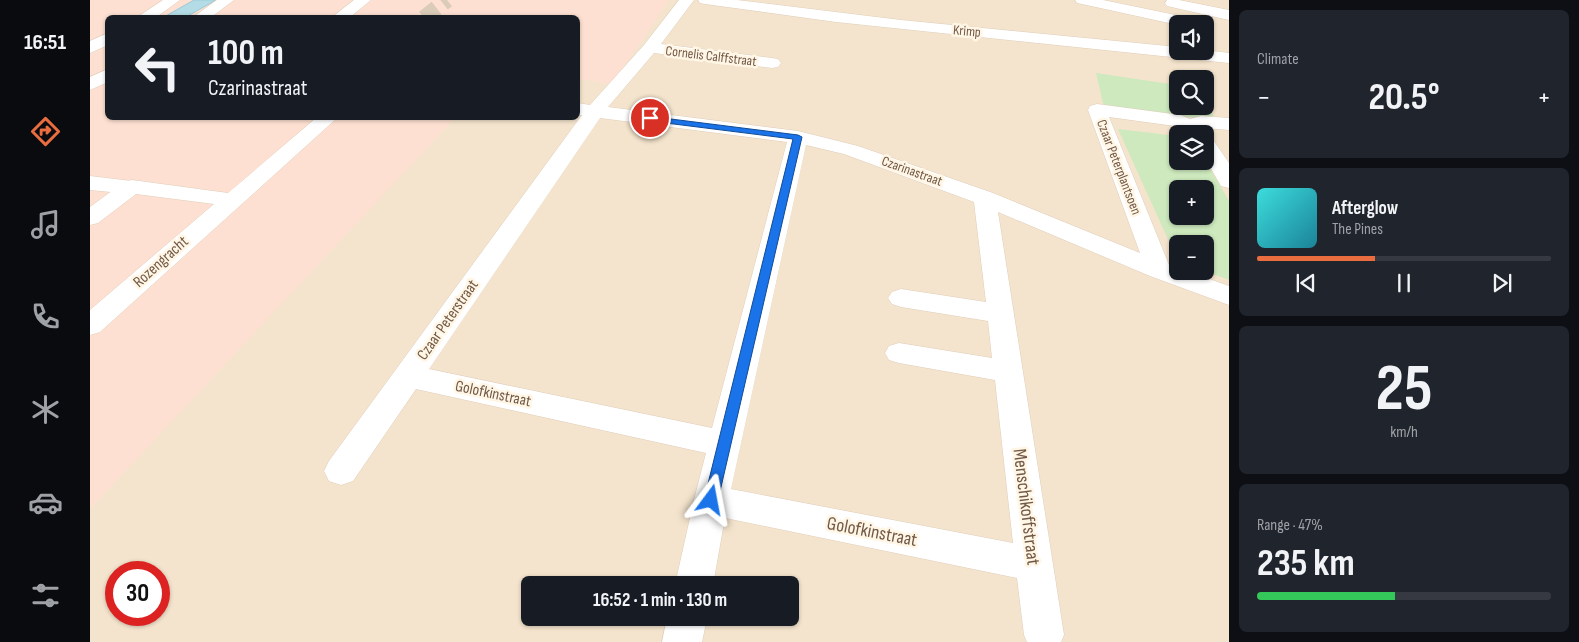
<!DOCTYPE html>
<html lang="en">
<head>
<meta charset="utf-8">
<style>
  :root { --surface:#171b24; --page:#20242c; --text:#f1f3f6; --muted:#9ea1a6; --line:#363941; --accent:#ea6d40 }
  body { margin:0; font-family:"Sofia Sans Condensed",sans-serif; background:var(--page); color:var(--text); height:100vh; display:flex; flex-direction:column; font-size:19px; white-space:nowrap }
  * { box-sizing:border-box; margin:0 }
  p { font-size:16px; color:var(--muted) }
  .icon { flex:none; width:28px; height:28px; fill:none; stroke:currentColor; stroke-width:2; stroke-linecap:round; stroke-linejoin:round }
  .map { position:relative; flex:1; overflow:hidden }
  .panel { display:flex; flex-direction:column; gap:10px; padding:10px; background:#0d0f14; width:350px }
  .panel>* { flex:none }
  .guide { position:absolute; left:15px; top:15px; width:475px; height:105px; border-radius:8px; box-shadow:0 1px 4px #0004; background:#171b24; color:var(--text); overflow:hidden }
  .buttons { position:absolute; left:1079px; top:15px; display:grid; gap:10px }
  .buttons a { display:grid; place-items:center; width:45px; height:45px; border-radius:8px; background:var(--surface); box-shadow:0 1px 4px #0004; font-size:25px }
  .speed { position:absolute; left:15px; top:561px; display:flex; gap:10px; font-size:25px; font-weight:700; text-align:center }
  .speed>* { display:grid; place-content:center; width:65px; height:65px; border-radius:50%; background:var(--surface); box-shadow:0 1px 4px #0004; line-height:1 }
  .speed .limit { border:8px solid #d22; background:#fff; color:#111 }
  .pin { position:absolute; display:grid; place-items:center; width:42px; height:42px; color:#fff; margin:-21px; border:2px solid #fff; border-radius:50%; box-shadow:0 1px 5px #0007 }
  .me { position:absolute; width:55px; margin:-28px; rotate:13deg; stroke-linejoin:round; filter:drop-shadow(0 0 4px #0008) }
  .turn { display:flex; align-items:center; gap:18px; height:105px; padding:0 20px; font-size:22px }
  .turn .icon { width:65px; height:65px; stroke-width:2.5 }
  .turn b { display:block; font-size:35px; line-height:42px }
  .big { font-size:38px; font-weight:700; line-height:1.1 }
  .panel .tile { flex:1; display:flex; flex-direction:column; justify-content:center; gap:8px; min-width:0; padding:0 18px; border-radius:8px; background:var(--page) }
  .panel .dial { align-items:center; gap:0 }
  .dial b { font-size:65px; line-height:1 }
  .song { display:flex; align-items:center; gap:15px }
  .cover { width:60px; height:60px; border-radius:8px; background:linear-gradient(135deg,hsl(180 70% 55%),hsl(190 70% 35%)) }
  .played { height:5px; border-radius:2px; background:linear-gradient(90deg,var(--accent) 40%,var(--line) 40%) }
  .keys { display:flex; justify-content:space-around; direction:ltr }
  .heat { display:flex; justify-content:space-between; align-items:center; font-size:28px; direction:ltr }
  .charge { height:8px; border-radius:4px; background:linear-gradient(90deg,#34c759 47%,var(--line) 0) }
  .trip { position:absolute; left:431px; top:576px; width:278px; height:50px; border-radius:8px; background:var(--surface); box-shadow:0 1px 4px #0004; font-weight:700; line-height:50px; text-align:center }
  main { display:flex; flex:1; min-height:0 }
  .dock { display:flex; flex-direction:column; width:90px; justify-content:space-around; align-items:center; background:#090b0e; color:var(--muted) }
  .dock .icon { width:35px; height:35px }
  .dock .on { color:var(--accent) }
  .dock b { font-size:22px; color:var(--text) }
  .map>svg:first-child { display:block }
</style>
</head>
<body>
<main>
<nav class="dock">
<b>16:51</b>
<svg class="icon on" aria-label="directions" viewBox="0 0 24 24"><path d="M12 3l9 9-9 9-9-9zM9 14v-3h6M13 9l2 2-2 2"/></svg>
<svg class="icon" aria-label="music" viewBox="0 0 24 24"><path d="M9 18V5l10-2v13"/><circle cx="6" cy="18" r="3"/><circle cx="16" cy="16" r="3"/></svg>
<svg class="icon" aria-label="phone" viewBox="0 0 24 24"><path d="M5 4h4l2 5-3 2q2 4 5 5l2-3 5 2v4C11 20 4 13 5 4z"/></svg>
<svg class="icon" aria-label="climate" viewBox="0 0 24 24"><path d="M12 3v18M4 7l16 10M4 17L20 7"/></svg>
<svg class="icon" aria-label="car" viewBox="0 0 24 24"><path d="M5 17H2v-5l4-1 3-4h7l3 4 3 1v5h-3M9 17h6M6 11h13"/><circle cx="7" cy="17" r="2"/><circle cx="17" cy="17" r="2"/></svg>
<svg class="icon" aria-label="filters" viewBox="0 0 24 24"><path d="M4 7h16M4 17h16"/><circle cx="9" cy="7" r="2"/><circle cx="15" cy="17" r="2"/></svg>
</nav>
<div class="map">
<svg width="1139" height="642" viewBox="0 0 1139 642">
  <rect width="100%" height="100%" fill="#fcf2de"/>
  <path fill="#f4e4cd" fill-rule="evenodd" d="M 0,0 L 1139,0 L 1139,642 L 0,642 ZM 18,18 L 488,18 L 488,118 L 18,118 ZM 1088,24 L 1115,24 L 1115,51 L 1088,51 ZM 1088,79 L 1115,79 L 1115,106 L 1088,106 ZM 1088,134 L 1115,134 L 1115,161 L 1088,161 ZM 1088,189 L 1115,189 L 1115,216 L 1088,216 ZM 1088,244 L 1115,244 L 1115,271 L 1088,271 ZM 26,572 L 69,572 L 69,615 L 26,615 ZM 440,585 L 700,585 L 700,618 L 440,618 Z"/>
  <path fill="#fde0d1" d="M 0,0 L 579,0 L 522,84 L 488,79 L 488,18 L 18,18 L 18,118 L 365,118 L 0,509 Z"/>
  <g fill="#cde9bd" fill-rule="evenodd">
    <path d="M 1006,73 L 1087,85 L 1088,106 L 1115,106 L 1115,95 L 1125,120 L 1014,107 Z"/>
    <path d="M 1028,129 L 1087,136 L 1088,161 L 1115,160 L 1139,201 L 1139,280 L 1115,271 L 1115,244 L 1088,244 L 1087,259 ZM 1088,189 L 1115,189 L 1115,216 L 1088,216 Z"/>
  </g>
  <path fill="#b3dce6" stroke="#99cbd8" d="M 104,0 L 126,0 L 96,17 L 74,17 Z"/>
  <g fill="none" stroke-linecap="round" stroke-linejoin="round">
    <path stroke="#daccb8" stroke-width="16" stroke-dasharray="16 8" stroke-linecap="butt" d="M 334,18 L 357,0"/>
    <defs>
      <g id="pedestrian">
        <path d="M 73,0 L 90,0 L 65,18 L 46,18 Z"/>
        <path d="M 127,0 L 144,0 L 120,18 L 102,18 Z"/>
        <path d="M 18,33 L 18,45 L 0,53 L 0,41 Z"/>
        <path d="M 18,69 L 18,82 L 0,90 L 0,77 Z"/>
        <path d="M 0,176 L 50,182 L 53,187 L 50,192 L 42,194 L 0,190 Z"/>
        <path d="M 621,485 L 633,489 L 638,500 L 623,585 L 585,585 L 604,500 L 609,489 Z"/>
        <path d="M 577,618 L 617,618 L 612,642 L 572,642 Z"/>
      </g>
      <g id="minor">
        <path d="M 264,0 L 281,0 L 259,18 L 241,18 Z"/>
        <path d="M 589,0 L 604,0 L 571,44 L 682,58 L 688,59 L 691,63 L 688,67 L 682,68 L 564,53 L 518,107 L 708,131 L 768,146 L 903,193 L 1050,253 L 998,110 L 1000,106 L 1007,104 L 1090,115 L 1100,119 L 1111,116 L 1139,118 L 1139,130 L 1115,128 L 1139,163 L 1139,188 L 1131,186 L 1115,158 L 1115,134 L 1097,134 L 1085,126 L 1019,117 L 1079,265 L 1088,268 L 1088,271 L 1097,271 L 1139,286 L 1139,305 L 1060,276 L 908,212 L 974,635 L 971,642 L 937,642 L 934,635 L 927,578 L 621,515 L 609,511 L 604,500 L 616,453 L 326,389 L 263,481 L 251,485 L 239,481 L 234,471 L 239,461 L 492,115 L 488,115 L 488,103 L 500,105 L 554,45 ZM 510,118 L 697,142 L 622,428 L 339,369 ZM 716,145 L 754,154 L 884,202 L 896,302 L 811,289 L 802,292 L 798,298 L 802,304 L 811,307 L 898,321 L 902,358 L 809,343 L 799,346 L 795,353 L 799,360 L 809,363 L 905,380 L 923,543 L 641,489 Z"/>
        <path d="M 608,0 L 647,0 L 811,20 L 1088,47 L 1088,51 L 1115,50 L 1139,53 L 1139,63 L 746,22 L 615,4 L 610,3 Z"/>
        <path d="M 985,0 L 1013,0 L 1105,19 L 1110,21 L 1113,24 L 1088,25 L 992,4 L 987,3 Z"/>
        <path d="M 1077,0 L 1089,0 L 1139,10 L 1139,20 L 1077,6 L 1075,3 Z"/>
        <path d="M 226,118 L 247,118 L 10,332 L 0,335 L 0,310 L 124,204 L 46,194 L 8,223 L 0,225 L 0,207 L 34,182 L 42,180 L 138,193 Z"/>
      </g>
    </defs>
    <use href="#pedestrian" stroke="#e0ceba" stroke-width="1"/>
    <use href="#minor" stroke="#e0ceba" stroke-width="1"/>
    <use href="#pedestrian" fill="#fff" fill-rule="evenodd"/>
    <use href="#minor" fill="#fff" fill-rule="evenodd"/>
  </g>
  <path fill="#1a73e8" stroke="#114b97" d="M 557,116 L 708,135 L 712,137 L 628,500 L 626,504 L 621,506 L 616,504 L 614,500 L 703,139 L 560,121 L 557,120 Z"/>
  <g text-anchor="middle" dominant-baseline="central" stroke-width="5" stroke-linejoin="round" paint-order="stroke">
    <g font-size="14" fill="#725846" stroke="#fff6e5">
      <text transform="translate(877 31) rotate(5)">Krimp</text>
      <text transform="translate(621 56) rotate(7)">Cornelis Calffstraat</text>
      <text transform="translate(1029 167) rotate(69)">Czaar Peterplantsoen</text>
      <text transform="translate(822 171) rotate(20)">Czarinastraat</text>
    </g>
    <g font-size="16" fill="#725846" stroke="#fff6e5">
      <text transform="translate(71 262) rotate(-42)">Rozengracht</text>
      <text transform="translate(358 320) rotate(-55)">Czaar Peterstraat</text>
      <text transform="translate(403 394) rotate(12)">Golofkinstraat</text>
    </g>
    <g font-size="19" fill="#725846" stroke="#fff6e5">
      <text transform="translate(936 507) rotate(83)">Menschikoffstraat</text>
      <text transform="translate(782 532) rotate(11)">Golofkinstraat</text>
    </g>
  </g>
</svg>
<div class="buttons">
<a><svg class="icon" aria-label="sound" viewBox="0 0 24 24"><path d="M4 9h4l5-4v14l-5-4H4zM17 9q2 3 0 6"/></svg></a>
<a><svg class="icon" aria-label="search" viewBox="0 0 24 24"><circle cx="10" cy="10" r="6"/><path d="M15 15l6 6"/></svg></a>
<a><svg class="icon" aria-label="layers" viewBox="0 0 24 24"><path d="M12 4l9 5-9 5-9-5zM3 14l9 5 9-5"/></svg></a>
<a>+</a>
<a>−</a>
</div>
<div class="speed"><div class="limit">30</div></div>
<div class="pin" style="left:560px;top:118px;background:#d93025"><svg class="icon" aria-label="arrive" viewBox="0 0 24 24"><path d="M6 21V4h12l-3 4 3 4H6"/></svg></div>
<svg class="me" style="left:621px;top:500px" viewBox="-20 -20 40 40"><path d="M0-17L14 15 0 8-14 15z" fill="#1a73e8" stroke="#fff" stroke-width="4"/></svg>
<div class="trip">16:52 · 1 min · 130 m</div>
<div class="guide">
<div class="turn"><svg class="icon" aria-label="left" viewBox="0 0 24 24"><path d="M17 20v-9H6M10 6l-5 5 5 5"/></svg><div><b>100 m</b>Czarinastraat</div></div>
</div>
</div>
<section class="panel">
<div class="tile"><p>Climate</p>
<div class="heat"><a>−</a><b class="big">20.5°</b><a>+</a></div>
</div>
<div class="tile">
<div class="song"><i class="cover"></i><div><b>Afterglow</b><p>The Pines</p></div></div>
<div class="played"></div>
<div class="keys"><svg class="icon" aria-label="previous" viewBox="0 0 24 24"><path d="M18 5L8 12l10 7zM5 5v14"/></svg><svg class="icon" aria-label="pause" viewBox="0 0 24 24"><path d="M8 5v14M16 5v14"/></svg><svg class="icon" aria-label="next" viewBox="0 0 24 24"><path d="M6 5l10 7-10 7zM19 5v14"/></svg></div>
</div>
<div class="tile dial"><b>25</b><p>km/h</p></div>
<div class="tile"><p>Range · 47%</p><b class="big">235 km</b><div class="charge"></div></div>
</section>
</main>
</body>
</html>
